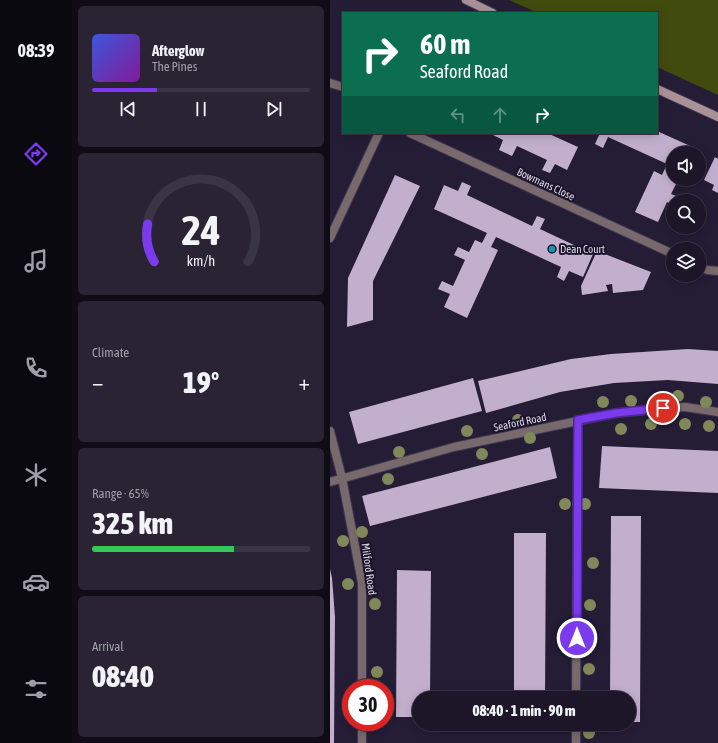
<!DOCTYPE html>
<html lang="en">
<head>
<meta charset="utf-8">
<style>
  :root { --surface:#1c1628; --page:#292334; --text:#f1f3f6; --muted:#a09fa8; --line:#3a3545; --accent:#7c3aed }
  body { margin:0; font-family:"Asap Condensed",sans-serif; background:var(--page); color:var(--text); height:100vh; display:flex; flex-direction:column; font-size:15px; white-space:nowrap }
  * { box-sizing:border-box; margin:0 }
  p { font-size:13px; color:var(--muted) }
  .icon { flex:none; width:22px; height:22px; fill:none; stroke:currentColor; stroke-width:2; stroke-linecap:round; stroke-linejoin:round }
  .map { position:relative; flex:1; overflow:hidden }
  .side { display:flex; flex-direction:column; gap:6px; padding:6px; background:#0f0c16; width:258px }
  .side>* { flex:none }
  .top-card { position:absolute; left:12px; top:12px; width:316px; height:122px; border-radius:0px; box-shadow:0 2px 10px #0003,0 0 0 1px var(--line); background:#0b6e4f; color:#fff; overflow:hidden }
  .buttons { position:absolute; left:336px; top:146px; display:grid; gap:8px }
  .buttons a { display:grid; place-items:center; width:40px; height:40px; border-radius:50%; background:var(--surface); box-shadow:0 2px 10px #0003,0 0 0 1px var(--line); font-size:20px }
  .speed { position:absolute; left:12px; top:679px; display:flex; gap:8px; font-size:20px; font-weight:700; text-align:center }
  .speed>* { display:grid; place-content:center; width:52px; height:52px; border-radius:50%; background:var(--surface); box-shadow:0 2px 10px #0003,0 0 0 1px var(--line); line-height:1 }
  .speed .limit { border:6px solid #d22; background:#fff; color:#111 }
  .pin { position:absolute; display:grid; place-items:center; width:34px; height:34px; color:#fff; margin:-17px; border:2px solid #fff; border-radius:50%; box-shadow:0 1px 4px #0007 }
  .me { position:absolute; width:44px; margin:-22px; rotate:0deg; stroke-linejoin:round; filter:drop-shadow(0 0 3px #0008) }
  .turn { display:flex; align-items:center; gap:14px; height:84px; padding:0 12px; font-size:18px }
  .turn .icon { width:52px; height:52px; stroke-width:2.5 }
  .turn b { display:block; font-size:28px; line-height:34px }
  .lanes { display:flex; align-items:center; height:38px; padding:0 12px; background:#0003; justify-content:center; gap:20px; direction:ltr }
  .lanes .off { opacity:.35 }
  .big { font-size:30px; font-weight:800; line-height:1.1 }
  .side .card { flex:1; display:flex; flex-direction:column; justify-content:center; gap:6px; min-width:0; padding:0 14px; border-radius:6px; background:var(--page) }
  .side .dial { align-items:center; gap:0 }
  .dial svg { height:104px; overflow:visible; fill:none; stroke:var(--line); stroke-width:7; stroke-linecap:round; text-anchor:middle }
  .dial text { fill:var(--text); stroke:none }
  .song { display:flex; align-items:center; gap:12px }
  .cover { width:48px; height:48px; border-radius:6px; background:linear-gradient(135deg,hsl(230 70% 55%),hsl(290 70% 35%)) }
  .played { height:4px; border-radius:2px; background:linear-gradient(90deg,var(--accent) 30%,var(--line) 30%) }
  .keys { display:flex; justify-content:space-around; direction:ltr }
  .heat { display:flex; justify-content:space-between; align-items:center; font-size:22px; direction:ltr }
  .charge { height:6px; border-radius:3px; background:linear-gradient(90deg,#34c759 65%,var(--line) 0) }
  .trip { position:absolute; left:82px; top:691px; width:224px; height:40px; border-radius:20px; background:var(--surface); box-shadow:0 2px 10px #0003,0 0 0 1px var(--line); font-weight:800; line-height:40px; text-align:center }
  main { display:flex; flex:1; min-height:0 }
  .dock { display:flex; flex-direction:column; width:72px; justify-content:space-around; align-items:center; background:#0b0910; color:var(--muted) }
  .dock .icon { width:28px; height:28px }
  .dock .active { color:var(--accent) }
  .dock b { font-size:18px; color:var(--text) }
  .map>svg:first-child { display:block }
</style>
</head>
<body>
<main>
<nav class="dock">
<b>08:39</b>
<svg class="icon active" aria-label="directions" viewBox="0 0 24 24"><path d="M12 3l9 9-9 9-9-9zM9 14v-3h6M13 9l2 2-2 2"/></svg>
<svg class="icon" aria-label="music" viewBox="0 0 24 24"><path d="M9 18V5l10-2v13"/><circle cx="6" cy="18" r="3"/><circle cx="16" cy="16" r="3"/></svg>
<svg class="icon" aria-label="phone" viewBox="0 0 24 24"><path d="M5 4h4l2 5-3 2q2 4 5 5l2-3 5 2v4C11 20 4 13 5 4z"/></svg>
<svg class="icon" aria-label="climate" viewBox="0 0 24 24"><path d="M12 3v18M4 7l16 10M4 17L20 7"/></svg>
<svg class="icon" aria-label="car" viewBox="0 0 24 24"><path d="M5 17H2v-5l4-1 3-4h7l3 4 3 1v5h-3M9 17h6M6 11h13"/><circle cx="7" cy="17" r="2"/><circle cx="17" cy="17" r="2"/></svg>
<svg class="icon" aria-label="filters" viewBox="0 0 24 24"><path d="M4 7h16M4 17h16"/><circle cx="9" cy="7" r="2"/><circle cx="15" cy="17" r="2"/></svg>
</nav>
<section class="side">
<div class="card">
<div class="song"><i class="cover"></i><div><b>Afterglow</b><p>The Pines</p></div></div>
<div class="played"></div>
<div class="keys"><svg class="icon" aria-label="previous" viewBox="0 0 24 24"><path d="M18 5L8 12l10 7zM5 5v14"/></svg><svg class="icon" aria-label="pause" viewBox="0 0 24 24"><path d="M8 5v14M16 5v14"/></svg><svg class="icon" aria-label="next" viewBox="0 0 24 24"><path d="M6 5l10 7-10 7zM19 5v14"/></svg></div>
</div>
<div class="card dial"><svg viewBox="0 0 100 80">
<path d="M14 69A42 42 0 1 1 86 69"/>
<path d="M14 69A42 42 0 0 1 9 40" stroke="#7c3aed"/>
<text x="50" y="56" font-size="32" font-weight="700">24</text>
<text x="50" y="72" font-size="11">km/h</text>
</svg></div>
<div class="card"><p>Climate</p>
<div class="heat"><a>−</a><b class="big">19°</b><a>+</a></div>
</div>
<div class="card"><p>Range · 65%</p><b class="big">325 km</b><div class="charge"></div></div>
<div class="card"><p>Arrival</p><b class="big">08:40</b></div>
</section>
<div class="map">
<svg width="388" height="743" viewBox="0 0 388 743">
  <rect width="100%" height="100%" fill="#251d36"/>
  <path fill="#414b0e" d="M 179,0 L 388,0 L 388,95 L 327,67 L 327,13 L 208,13 Z"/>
  <g fill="#c2afcd">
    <path d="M 327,131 L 369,150 L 368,153 L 343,153 L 343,173 L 340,179 L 347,182 L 341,194 L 353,199 L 352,201 L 343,201 L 343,205 L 337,202 L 328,222 L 305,212 L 324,171 L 332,175 L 337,164 L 278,137 L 273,148 L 265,144 L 270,133 L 327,133 Z"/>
    <path d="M 159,133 L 217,133 L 248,147 L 237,170 L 225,164 L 220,173 L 212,170 L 217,160 L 187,146 L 182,156 L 169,150 L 173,140 Z"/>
    <path d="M 385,157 L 388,159 L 388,193 L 382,190 L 384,185 L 374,180 Z"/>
    <path d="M 65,175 L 90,186 L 43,281 L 43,320 L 17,327 L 18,278 Z"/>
    <path d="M 132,182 L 141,186 L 137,195 L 202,226 L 207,216 L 215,219 L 210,229 L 263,254 L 253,277 L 239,271 L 234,281 L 227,277 L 231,267 L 166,237 L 161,247 L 168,250 L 137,318 L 114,307 L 120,294 L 108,289 L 112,281 L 123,286 L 135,260 L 124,255 L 128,247 L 139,252 L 145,240 L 152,243 L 157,233 L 104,209 L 114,185 L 128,191 Z"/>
    <path d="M 267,251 L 321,272 L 313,290 L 283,293 L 282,284 L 276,285 L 278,291 L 252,295 L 251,286 Z"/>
    <path d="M 358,349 L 388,351 L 388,384 L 338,380 L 284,383 L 230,392 L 156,413 L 148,381 L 241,359 L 281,354 Z"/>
    <path d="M 143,378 L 152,411 L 28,444 L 19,412 Z"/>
    <path d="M 272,446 L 388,451 L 388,493 L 269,488 Z"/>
    <path d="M 220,447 L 227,478 L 40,526 L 32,496 Z"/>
    <path d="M 281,516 L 311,516 L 310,722 L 299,722 L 299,698 L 280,698 Z"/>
    <path d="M 184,533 L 216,533 L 215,698 L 184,698 Z"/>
    <path d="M 0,569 L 2,578 L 5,617 L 4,743 L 0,743 Z"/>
    <path d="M 67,570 L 101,571 L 100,698 L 89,698 L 89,717 L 66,717 Z"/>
  </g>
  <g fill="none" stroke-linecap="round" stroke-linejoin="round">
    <defs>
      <g id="street">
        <path d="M 0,83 L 13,87"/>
        <path d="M 80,133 L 343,254"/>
        <path d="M 0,238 L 49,133"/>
        <path d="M 369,266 L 377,270 L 388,271"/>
        <path d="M 0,431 L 12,478 L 32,583 L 32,688"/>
        <path d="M 0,482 L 124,447 L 286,413 L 355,407 L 388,412"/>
        <path d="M 246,698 L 248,421"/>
        <path d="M 32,722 L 32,743"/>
        <path d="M 246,743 L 246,724"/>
      </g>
      <g id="secondary">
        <path d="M 136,0 L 163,13"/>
        <path d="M 327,89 L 388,117"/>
      </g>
    </defs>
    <use href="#street" stroke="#3e374f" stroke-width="10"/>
    <use href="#secondary" stroke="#3e374f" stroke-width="10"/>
    <use href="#street" stroke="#78696d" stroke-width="8"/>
    <use href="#secondary" stroke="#aa9197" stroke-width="8"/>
  </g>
  <g fill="#808758">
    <circle cx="348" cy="396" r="6"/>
    <circle cx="301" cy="401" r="6"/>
    <circle cx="273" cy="402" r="6"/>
    <circle cx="376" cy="402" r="6"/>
    <circle cx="188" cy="420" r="6"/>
    <circle cx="321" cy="424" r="6"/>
    <circle cx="355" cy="424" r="6"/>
    <circle cx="379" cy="426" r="6"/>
    <circle cx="291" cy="429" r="6"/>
    <circle cx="137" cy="431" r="6"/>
    <circle cx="200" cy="438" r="6"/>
    <circle cx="69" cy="452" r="6"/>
    <circle cx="152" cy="454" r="6"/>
    <circle cx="58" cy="479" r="6"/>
    <circle cx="235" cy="504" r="6"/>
    <circle cx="255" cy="504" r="6"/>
    <circle cx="32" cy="532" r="6"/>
    <circle cx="13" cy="541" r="6"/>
    <circle cx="263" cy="563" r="6"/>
    <circle cx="18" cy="584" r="6"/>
    <circle cx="45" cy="604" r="6"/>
    <circle cx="260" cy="605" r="6"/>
    <circle cx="233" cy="638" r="6"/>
    <circle cx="260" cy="638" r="6"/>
    <circle cx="259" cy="669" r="6"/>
    <circle cx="47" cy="672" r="6"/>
    <circle cx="259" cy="733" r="6"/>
  </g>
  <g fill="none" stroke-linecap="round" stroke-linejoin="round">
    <defs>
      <path id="route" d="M 247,638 L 248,420 L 286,413 L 333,408"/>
    </defs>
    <use href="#route" stroke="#51269a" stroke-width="10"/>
    <use href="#route" stroke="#7c3aed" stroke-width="7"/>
  </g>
  <circle fill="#0f9aa8" stroke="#1c142b" stroke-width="1.5" cx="222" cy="249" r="4"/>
  <g text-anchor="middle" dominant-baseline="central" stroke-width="4" stroke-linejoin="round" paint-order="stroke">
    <g font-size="11" fill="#dbd7e7" stroke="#1c142b">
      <text transform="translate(216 184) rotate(25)">Bowmans Close</text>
      <text transform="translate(190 422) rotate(-12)">Seaford Road</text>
      <text transform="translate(39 569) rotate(82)">Milford Road</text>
    </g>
    <g font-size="11" fill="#dbd7e7" stroke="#1c142b" text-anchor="start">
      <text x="230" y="249">Dean Court</text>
    </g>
  </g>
</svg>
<div class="buttons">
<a><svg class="icon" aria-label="sound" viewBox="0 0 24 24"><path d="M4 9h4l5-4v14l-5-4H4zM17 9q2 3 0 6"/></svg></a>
<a><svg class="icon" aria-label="search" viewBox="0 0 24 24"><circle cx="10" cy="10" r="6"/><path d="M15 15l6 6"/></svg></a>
<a><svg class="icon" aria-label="layers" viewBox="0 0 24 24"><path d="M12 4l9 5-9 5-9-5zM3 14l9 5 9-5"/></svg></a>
</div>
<div class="speed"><div class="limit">30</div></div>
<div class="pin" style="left:333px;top:408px;background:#d93025"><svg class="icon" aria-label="arrive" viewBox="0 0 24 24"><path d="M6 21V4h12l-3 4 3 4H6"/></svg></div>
<svg class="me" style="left:247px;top:638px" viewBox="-20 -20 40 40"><circle r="17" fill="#7c3aed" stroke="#fff" stroke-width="3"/><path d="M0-11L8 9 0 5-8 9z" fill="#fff"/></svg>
<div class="trip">08:40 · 1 min · 90 m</div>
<div class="top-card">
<div class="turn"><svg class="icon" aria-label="right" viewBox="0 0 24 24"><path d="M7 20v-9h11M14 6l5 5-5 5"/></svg><div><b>60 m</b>Seaford Road</div></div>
<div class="lanes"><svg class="icon off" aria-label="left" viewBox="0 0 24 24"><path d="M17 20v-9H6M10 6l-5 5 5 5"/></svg><svg class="icon off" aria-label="ahead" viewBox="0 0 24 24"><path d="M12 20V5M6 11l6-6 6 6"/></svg><svg class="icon" aria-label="right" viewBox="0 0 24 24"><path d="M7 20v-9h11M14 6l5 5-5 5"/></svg></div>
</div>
</div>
</main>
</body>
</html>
